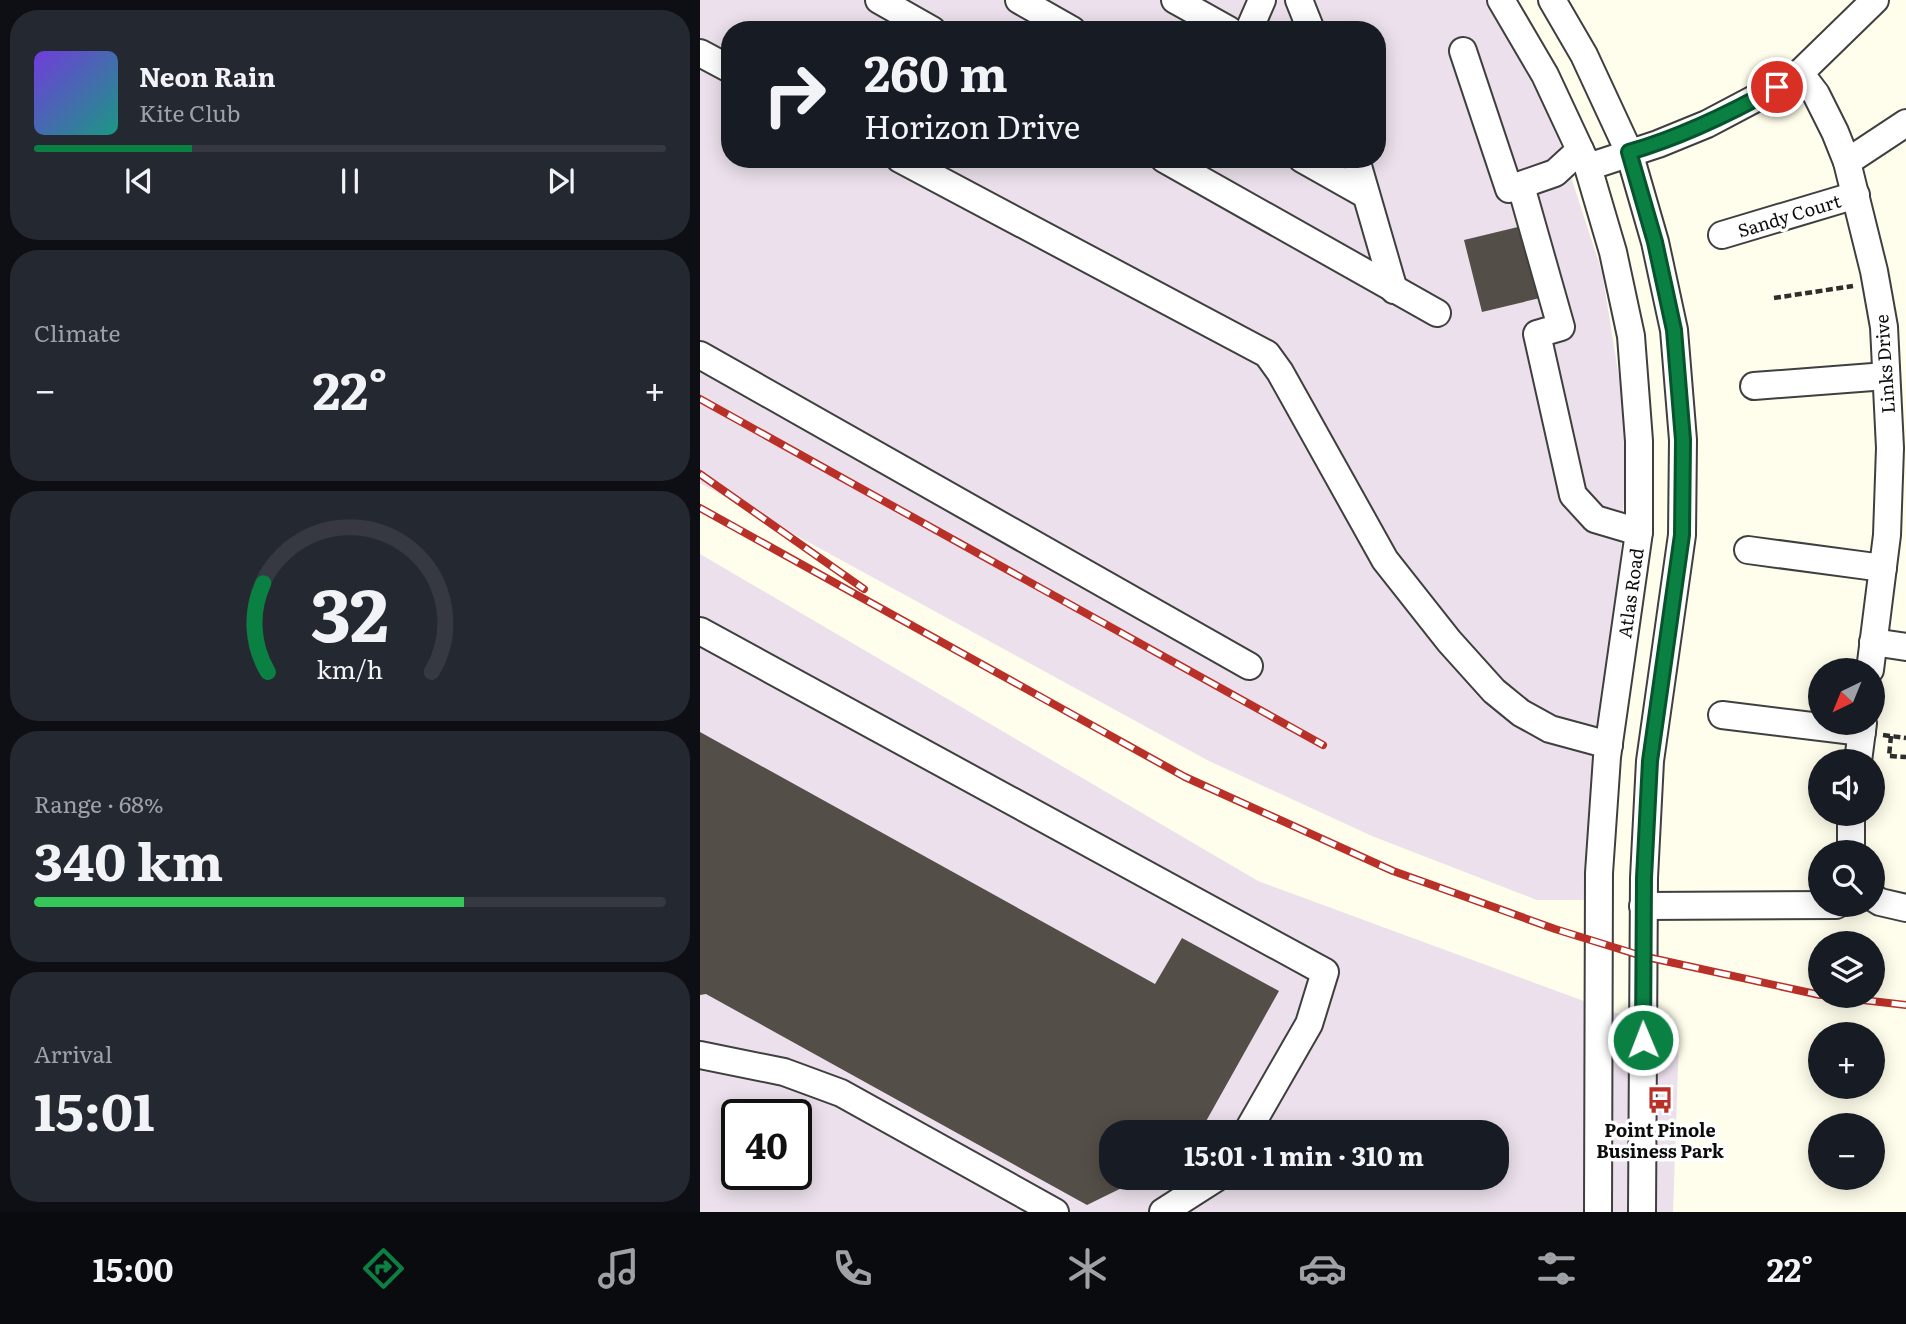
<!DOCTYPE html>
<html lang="en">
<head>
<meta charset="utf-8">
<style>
  :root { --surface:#171b24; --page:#242831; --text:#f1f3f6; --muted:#9ea1a6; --line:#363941; --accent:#0b8043 }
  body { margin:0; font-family:Literata,serif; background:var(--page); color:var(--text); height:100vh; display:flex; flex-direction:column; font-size:26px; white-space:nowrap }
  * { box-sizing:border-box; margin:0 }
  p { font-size:23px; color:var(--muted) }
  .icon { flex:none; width:38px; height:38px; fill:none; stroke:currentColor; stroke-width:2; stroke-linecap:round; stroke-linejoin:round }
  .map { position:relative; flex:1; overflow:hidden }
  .panel { display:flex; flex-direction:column; gap:10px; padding:10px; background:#0d0f14; width:700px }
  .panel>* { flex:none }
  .banner { position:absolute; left:21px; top:21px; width:665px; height:147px; border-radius:28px; box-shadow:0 4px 18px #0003; background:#171b24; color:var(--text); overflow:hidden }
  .needle { width:46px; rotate:223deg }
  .buttons { position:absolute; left:1108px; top:658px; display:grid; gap:14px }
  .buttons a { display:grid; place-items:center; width:77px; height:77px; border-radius:50%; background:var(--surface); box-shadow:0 4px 18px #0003; font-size:35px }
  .speed { position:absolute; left:21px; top:1099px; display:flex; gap:14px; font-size:35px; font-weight:700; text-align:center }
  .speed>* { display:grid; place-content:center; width:91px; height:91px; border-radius:50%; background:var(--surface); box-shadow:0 4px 18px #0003; line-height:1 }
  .speed .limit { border:4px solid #111; border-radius:10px; background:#fff; color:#111 }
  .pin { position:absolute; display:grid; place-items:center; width:60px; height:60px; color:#fff; margin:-30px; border:4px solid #fff; border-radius:50%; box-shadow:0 2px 7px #0007 }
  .me { position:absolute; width:77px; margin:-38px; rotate:359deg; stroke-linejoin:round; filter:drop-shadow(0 0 5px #0008) }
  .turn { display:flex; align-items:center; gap:24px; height:147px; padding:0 28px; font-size:32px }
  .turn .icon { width:91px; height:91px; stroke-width:2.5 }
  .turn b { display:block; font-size:49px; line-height:60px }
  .big { font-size:52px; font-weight:700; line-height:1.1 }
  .panel .card { flex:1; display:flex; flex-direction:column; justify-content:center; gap:10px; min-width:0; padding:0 24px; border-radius:28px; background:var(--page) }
  .panel .dial { align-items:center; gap:0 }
  .dial svg { height:182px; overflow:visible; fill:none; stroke:var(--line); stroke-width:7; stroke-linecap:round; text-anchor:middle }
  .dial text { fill:var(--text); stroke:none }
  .song { display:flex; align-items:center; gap:21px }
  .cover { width:84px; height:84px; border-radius:10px; background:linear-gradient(135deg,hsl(260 70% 55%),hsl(170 70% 35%)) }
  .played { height:7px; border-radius:4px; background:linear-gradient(90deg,var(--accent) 25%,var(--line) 25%) }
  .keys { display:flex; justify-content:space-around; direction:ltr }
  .heat { display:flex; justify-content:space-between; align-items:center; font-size:38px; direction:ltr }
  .charge { height:10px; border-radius:5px; background:linear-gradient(90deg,#34c759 68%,var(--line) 0) }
  .trip { position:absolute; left:399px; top:1120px; width:410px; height:70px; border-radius:28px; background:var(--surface); box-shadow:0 4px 18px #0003; font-weight:700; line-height:70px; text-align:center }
  .tab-bar { display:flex; height:112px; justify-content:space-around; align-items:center; background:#090b0e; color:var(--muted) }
  .tab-bar .icon { width:49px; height:49px }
  .tab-bar .selected { color:var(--accent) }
  .tab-bar b { font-size:32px; color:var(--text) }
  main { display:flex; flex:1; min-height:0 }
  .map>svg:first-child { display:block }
</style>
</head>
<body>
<main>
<section class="panel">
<div class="card">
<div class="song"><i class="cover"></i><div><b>Neon Rain</b><p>Kite Club</p></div></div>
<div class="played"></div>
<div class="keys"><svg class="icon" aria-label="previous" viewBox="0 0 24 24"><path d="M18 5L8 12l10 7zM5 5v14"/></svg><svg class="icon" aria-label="pause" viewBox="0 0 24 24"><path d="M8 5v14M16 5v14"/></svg><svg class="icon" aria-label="next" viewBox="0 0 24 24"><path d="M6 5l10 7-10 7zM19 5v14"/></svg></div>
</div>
<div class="card"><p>Climate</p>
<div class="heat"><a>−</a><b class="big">22°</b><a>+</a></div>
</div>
<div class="card dial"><svg viewBox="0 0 100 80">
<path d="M14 69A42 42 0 1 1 86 69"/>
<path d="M14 69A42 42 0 0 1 12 30" stroke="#0b8043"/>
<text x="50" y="56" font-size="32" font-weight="700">32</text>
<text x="50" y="72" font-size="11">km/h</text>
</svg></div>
<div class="card"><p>Range · 68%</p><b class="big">340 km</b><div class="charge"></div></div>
<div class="card"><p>Arrival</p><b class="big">15:01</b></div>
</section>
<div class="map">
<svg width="1206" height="1212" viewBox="0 0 1206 1212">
  <rect width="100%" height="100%" fill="#fffdeb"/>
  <g fill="#ebe0eb" fill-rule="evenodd">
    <path d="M 0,0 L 786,0 L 851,116 L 902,272 L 928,434 L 920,562 L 884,900 L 837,900 L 672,836 L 507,760 L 0,483 ZM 30,30 L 677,30 L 677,159 L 30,159 Z"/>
    <path d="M 0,554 L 558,881 L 979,1036 L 973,1212 L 0,1212 ZM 37,1115 L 96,1115 L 96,1174 L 37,1174 ZM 411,1132 L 796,1132 L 796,1178 L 411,1178 Z"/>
  </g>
  <g fill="#544e48">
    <path d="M 822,226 L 840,298 L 782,312 L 764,240 Z"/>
    <path d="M 0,732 L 455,984 L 482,938 L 579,991 L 500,1132 L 411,1132 L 411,1178 L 442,1178 L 387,1205 L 6,994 L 0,995 Z"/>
  </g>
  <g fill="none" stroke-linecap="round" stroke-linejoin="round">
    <defs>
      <g id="minor">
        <path d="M 179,0 L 232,30"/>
        <path d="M 319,0 L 372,30"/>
        <path d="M 475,0 L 529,30"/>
        <path d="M 599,0 L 611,30"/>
        <path d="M 801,0 L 845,75 L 888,167 L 913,252 L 931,336 L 939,441 L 939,532 L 907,757 L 899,873 L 898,1212"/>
        <path d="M 852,0 L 884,55 L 929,152 L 955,242 L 974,330 L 983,440 L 982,535 L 950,761 L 944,878 L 942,1212"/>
        <path d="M 549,30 L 562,0"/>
        <path d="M 763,51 L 809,189 L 855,173 L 880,150"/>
        <path d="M 0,53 L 30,69"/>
        <path d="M 1100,73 L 1116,94 L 1135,132 L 1147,162 L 1174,271 L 1184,327 L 1190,448 L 1187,535 L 1170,670"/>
        <path d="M 200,159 L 567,354 L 580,372 L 685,560 L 749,641 L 794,691 L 821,713 L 850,729 L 909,745"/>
        <path d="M 464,159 L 737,313"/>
        <path d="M 602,159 L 666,195"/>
        <path d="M 656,159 L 694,290"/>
        <path d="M 1147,162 L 1206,123"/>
        <path d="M 888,167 L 958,144 L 1007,124 L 1077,87 L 1100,73 L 1175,0"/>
        <path d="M 821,186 L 861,327 L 837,334 L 873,495 L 895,519 L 939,532"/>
        <path d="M 1022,235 L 1156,195"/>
        <path d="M 0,355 L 549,666"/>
        <path d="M 1054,386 L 1186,376"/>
        <path d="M 1048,550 L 1183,568"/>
        <path d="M 0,631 L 625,972 L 609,1024 L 547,1132"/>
        <path d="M 1173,642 L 1206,647"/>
        <path d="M 1022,715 L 1162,732"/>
        <path d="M 1158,761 L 1163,723"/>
        <path d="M 1151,852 L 1151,814"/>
        <path d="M 1172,897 L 1180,902 L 1206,908"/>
        <path d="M 943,906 L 1136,905"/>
        <path d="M 0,1055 L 84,1072 L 141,1093 L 355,1212"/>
        <path d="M 463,1212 L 516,1178"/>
      </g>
    </defs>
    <use href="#minor" stroke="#3f3f3f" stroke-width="30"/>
    <g stroke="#2e2e2e" stroke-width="4.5" stroke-dasharray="7 3.5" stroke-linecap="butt">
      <path d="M 1074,298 L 1153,286"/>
      <path d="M 1183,735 L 1206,738"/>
      <path d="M 1191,736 L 1189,756 L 1206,757"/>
    </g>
    <use href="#minor" stroke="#fff" stroke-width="26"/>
    <defs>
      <g id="rail">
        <path d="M 0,399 L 623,745"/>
        <path d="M 0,474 L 164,589"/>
        <path d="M 0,508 L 485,777 L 693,871 L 855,929 L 942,956 L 1120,995"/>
        <path d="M 1128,996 L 1206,1005"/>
      </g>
    </defs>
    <use href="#rail" stroke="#b83027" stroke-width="8"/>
    <use href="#rail" stroke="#fff" stroke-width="5" stroke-dasharray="16" stroke-linecap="butt"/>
  </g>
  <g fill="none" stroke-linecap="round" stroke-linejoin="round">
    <defs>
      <path id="route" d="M 943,1040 L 944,878 L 950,761 L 982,535 L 983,440 L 974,330 L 955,242 L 929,152 C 981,137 1029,114 1077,87"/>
    </defs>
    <use href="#route" stroke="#07532c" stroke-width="18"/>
    <use href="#route" stroke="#0b8043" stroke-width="12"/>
  </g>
  <defs>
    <symbol id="bus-bare" viewBox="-9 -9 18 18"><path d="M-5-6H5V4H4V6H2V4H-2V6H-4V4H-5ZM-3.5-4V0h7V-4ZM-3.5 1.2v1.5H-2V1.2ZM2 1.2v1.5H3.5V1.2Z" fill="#b83027" stroke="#fff" stroke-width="2.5" paint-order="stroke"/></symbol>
  </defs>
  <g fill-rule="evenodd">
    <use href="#bus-bare" x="941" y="1081" width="38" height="38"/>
  </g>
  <g text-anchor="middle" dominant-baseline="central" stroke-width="7" stroke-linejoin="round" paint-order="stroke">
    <g font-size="18" fill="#0c0c0c" stroke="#fff">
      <text transform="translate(1089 215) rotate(-17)">Sandy Court</text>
      <text transform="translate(1184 364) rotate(-94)">Links Drive</text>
      <text transform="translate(930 593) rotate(-82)">Atlas Road</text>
    </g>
    <g font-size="18" font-weight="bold" fill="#0c0c0c" stroke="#fff">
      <text x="960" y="1129">Point Pinole<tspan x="960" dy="21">Business Park</tspan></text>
    </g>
  </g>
</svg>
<div class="buttons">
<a><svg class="needle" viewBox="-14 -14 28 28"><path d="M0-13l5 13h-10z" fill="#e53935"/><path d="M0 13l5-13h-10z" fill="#9ea1a6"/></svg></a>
<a><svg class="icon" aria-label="sound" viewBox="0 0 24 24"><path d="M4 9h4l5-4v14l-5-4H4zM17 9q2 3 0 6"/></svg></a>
<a><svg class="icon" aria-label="search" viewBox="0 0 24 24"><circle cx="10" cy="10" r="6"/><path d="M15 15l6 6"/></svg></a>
<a><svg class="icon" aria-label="layers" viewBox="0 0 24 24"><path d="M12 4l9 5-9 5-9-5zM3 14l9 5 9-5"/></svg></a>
<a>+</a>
<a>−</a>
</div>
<div class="speed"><div class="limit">40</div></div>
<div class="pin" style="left:1077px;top:87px;background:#d93025"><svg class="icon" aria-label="arrive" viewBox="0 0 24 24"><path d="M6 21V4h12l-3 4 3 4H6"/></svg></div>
<svg class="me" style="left:943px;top:1040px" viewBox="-20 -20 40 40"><circle r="17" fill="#0b8043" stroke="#fff" stroke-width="3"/><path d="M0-11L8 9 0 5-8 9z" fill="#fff"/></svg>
<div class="trip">15:01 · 1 min · 310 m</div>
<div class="banner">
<div class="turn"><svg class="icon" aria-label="right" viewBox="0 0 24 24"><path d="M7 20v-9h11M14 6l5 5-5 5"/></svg><div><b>260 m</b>Horizon Drive</div></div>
</div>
</div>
</main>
<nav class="tab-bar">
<b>15:00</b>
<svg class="icon selected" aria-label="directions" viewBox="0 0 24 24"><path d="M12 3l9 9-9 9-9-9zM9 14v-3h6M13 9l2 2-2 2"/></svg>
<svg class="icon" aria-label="music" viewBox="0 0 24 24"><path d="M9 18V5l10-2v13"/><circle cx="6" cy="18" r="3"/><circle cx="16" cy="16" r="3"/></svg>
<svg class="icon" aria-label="phone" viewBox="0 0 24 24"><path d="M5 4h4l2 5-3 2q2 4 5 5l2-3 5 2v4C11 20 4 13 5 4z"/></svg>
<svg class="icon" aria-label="climate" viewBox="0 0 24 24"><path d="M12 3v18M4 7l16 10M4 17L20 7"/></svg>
<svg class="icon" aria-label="car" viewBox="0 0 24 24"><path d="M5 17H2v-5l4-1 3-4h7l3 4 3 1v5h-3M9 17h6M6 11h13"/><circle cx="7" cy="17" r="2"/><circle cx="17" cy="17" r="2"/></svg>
<svg class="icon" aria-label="filters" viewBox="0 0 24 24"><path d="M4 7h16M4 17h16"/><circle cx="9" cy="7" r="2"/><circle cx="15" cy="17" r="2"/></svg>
<b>22°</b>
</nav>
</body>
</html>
